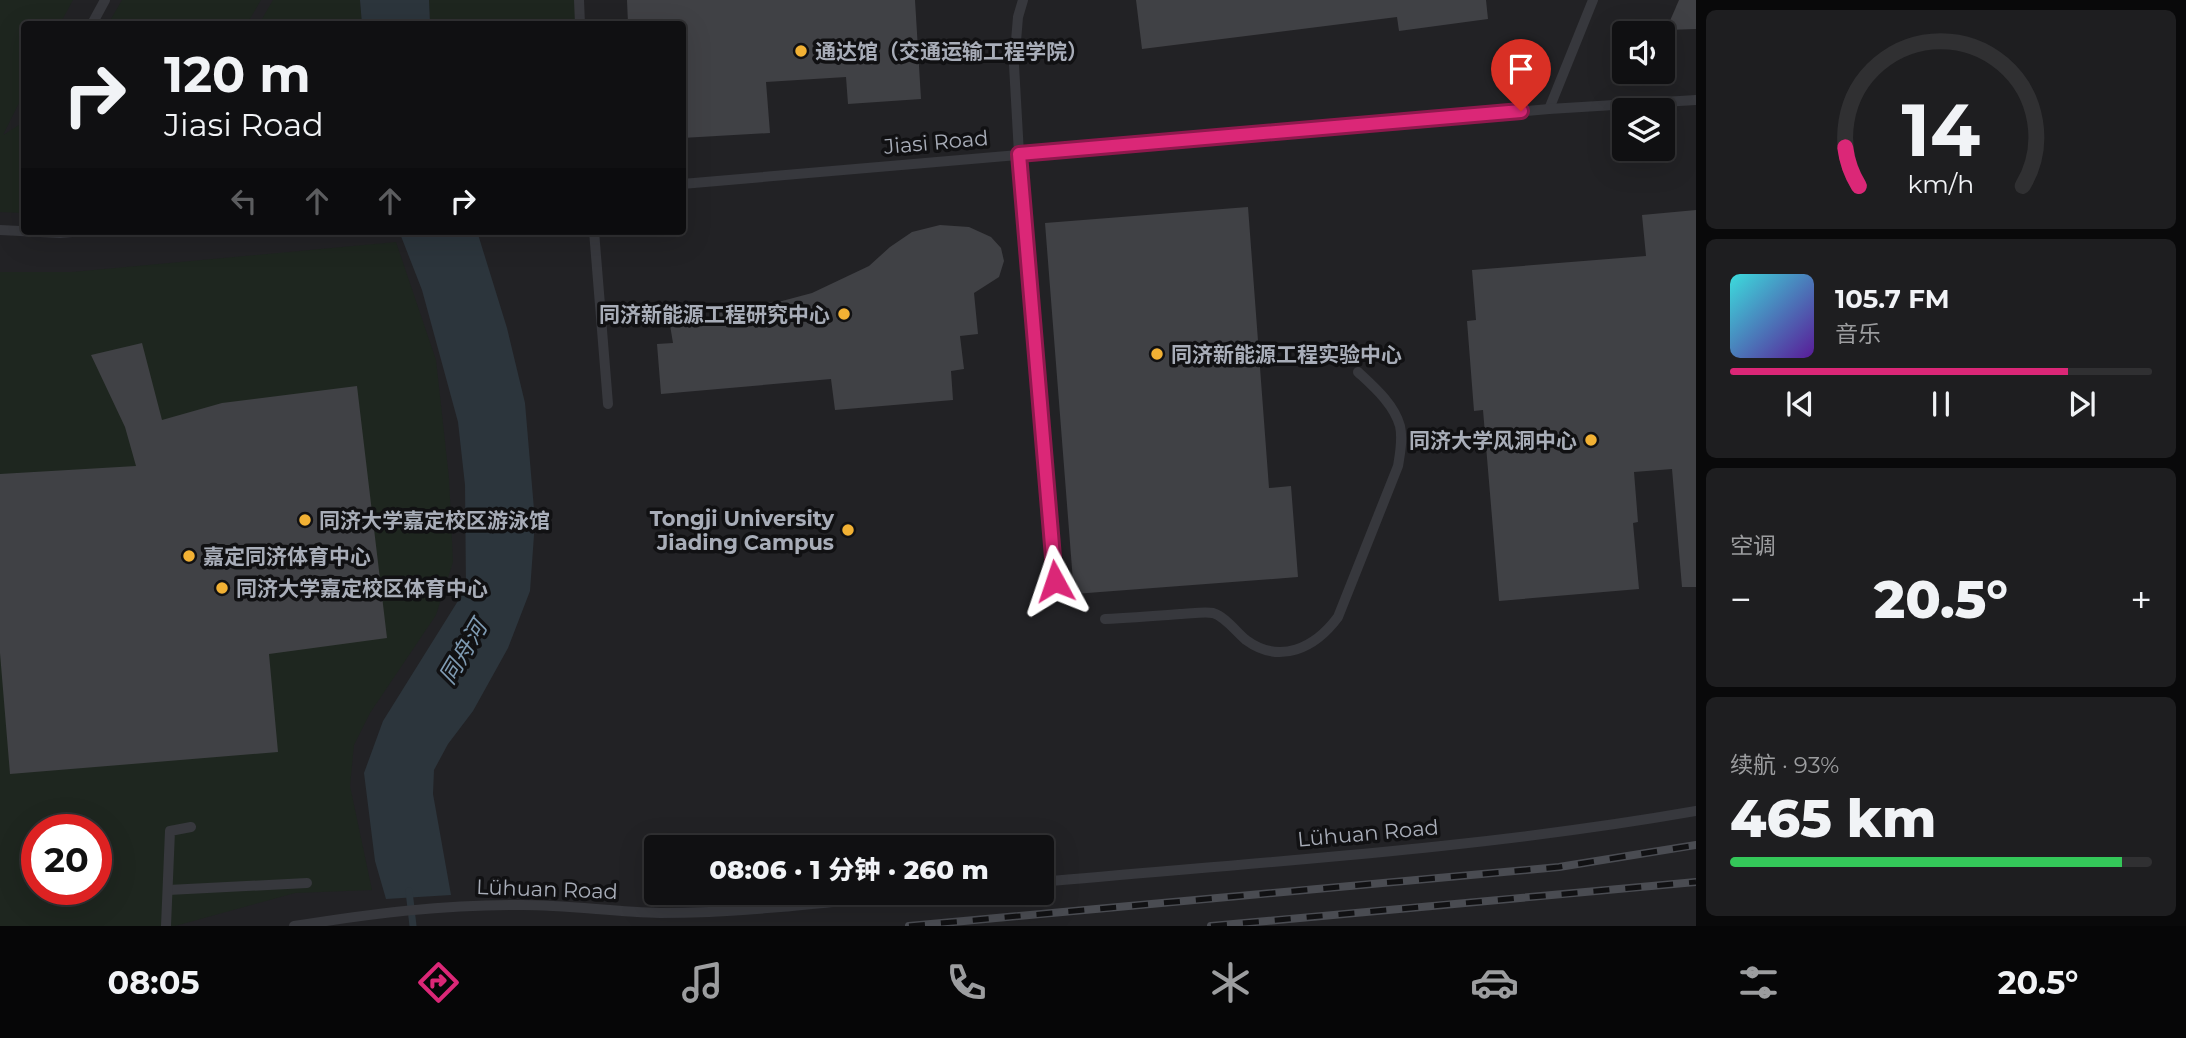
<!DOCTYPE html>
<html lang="zh">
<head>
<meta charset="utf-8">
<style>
  :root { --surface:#101012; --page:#1e1e20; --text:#f1f3f6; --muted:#9c9d9f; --line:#303032; --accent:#db2777 }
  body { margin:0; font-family:Montserrat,"Noto Sans SC",sans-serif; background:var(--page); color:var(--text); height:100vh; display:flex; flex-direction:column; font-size:26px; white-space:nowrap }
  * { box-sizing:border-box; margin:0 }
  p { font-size:23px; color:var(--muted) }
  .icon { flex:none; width:38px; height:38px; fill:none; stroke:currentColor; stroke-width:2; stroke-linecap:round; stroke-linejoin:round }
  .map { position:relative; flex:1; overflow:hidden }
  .details { display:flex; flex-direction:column; gap:10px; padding:10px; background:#09090a; width:490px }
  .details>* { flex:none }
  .guide { position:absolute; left:21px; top:21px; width:665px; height:214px; border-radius:7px; box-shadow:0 7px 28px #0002,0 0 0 2px var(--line); background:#101012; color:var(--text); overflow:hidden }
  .buttons { position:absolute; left:1612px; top:21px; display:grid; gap:14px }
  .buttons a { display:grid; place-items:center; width:63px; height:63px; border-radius:7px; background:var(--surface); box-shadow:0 7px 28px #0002,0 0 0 2px var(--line); font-size:35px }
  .speed { position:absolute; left:21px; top:814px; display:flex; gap:14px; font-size:35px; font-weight:700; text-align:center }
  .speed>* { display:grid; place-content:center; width:91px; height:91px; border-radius:50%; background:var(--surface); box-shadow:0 7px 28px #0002,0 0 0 2px var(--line); line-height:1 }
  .speed .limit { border:10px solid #d22; background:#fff; color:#111 }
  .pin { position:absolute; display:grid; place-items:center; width:60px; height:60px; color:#fff; margin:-72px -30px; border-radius:50% 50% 50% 0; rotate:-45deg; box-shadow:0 0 7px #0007 }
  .pin .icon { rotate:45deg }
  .me { position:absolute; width:77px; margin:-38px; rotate:355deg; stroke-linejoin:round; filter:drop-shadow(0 0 5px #0008) }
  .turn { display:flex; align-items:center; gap:24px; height:147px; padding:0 28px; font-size:32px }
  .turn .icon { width:91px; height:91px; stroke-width:2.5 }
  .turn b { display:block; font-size:49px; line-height:60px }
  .lanes { display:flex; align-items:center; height:66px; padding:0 28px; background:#0003; justify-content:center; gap:35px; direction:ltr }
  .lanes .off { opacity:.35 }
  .big { font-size:52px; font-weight:800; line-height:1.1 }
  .details .tile { flex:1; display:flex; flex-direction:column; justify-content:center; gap:10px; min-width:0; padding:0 24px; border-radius:10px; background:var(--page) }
  .details .dial { align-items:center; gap:0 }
  .dial svg { height:182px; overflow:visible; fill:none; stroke:var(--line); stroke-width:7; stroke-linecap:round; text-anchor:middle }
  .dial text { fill:var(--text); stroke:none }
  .song { display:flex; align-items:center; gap:21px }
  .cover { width:84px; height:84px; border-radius:10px; background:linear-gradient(135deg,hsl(180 70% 55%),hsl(270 70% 35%)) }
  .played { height:7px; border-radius:4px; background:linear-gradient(90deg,var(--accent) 80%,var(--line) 80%) }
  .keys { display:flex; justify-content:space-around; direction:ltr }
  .heat { display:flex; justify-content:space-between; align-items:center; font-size:38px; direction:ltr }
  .charge { height:10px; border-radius:5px; background:linear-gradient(90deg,#34c759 93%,var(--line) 0) }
  .trip { position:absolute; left:644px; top:835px; width:410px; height:70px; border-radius:7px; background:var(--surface); box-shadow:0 7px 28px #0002,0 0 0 2px var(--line); font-weight:800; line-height:70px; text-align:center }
  .menu { display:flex; height:112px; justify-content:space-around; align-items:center; background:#060607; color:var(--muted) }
  .menu .icon { width:49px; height:49px }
  .menu .current { color:var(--accent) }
  .menu b { font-size:32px; color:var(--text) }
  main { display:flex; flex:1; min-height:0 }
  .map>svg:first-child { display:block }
</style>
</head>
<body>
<main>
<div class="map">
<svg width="1696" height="926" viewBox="0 0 1696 926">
  <rect width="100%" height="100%" fill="#161618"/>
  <path fill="#222225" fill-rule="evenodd" d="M 0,0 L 1696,0 L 1696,926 L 0,926 ZM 24,24 L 682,24 L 682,231 L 24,231 ZM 1624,33 L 1662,33 L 1662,72 L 1624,72 ZM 1624,110 L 1662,110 L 1662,149 L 1624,149 ZM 37,830 L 96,830 L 96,889 L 37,889 ZM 656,847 L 1041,847 L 1041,892 L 656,892 Z"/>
  <g fill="#1e261f" fill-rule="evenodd">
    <path d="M 0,0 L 73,0 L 60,24 L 24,24 L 24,93 L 3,135 L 24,122 L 24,213 L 0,212 Z"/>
    <path d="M 122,0 L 261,0 L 247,24 L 108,24 Z"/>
    <path d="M 273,0 L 360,0 L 362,24 L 259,24 Z"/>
    <path d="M 429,0 L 579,0 L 580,24 L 430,24 Z"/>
    <path d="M 396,242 L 436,360 L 449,478 L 453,562 L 436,615 L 370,713 L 354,745 L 350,786 L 372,890 L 295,893 L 175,926 L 0,926 L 0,272 L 72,272 ZM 37,830 L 96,830 L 96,889 L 37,889 Z"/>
  </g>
  <g fill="#2c353c">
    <path d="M 360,0 L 429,0 L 430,24 L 362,24 Z"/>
    <path d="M 399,231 L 477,231 L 507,328 L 525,403 L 535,521 L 530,591 L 508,648 L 473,711 L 448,744 L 434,770 L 433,794 L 451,895 L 386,899 L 375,861 L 364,773 L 383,721 L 466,588 L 465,485 L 458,422 L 422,290 Z"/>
  </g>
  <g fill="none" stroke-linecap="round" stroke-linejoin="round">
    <path stroke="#2c353c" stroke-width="7" d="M 409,891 L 413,926"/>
  </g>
  <g fill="#404145">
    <path d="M 627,0 L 915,0 L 921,99 L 848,104 L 846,77 L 766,82 L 770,133 L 682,138 L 682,24 L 628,24 Z"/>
    <path d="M 1136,0 L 1486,0 L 1488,19 L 1399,31 L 1397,17 L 1142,49 Z"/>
    <path d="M 1679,0 L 1696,0 L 1696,29 L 1666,30 Z"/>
    <path d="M 1248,207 L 1269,488 L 1291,486 L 1298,577 L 1074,594 L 1045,223 Z"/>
    <path d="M 1696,210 L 1696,587 L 1682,587 L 1672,469 L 1634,472 L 1638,522 L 1633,523 L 1639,589 L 1499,601 L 1483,410 L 1474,411 L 1467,321 L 1476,320 L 1472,270 L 1646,256 L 1642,215 Z"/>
    <path d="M 940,225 L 969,227 L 991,237 L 1001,248 L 1004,261 L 999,277 L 974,293 L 978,334 L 960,336 L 964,369 L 951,371 L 953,400 L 835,410 L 831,379 L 661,394 L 657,344 L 673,343 L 670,325 L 713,321 L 712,307 L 782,301 L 812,293 L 869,266 L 890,247 L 912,232 Z"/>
    <path d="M 142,343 L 162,420 L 222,403 L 357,386 L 387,638 L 269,654 L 278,752 L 10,774 L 0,653 L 0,474 L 136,466 L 125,427 L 91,355 Z"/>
  </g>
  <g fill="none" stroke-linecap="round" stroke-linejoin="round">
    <g stroke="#37383d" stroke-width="10">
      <path d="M 579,0 L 580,24"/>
      <path d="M 1023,0 L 1018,17 L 1014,65 L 1019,154 L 1055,581"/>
      <path d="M 92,24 L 105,0"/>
      <path d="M 1549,109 L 1593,0"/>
      <path d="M 682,184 L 1549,109 L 1696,100"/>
      <path d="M 0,230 L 60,233 L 84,231"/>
      <path d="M 594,231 L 608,404"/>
      <path d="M 1105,619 C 1130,618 1155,616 1180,614 C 1189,614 1204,611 1213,613 C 1226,617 1236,632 1246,640 C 1280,665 1315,648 1338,617 L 1398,466 C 1400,454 1403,439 1400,426 C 1394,404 1374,387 1358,372"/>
      <path d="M 1041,882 C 1260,862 1480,849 1696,811"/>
      <path d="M 168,890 L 307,883"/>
      <path d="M 166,926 L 170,831 L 191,827"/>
      <path d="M 294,926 C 369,914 445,904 522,905 C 568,905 614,912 660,913 C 749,913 838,901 926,892"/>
    </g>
    <defs>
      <g id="rail">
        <path d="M 909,926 L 1559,867 L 1696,845"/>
        <path d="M 1211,926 L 1696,882"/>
      </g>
    </defs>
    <use href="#rail" stroke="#4a4c52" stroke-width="8"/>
    <use href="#rail" stroke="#111113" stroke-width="5" stroke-dasharray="16" stroke-linecap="butt"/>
  </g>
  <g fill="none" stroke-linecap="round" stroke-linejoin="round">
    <defs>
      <path id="route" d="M 1055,581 L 1019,154 L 1521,111"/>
    </defs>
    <use href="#route" stroke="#8e194d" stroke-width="18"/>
    <use href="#route" stroke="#db2777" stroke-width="12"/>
  </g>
  <g fill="#f2b134" stroke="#111113" stroke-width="2.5">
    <circle cx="801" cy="51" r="7"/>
    <circle cx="844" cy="314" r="7"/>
    <circle cx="1157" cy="354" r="7"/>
    <circle cx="1591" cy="440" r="7"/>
    <circle cx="305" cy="520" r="7"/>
    <circle cx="848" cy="530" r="7"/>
    <circle cx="189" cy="556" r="7"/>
    <circle cx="222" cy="588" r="7"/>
  </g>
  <g text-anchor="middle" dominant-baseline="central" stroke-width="7" stroke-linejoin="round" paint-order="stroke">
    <g font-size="21" font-weight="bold" fill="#a8adb8" stroke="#111113" text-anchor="start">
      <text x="815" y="51">通达馆（交通运输工程学院）</text>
      <text x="830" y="314" text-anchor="end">同济新能源工程研究中心</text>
      <text x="1171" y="354">同济新能源工程实验中心</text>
      <text x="1577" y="440" text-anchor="end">同济大学风洞中心</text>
      <text x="834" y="518" text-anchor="end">Tongji University<tspan x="834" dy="24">Jiading Campus</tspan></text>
      <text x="319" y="520">同济大学嘉定校区游泳馆</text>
      <text x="203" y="556">嘉定同济体育中心</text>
      <text x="236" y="588">同济大学嘉定校区体育中心</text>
    </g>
    <g font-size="21" fill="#a8adb8" stroke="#111113">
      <text transform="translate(936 142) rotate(-5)">Jiasi Road</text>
      <text transform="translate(1368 833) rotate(-5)">Lühuan Road</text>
      <text transform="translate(547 889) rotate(2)">Lühuan Road</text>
    </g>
    <g font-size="23" font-style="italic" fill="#7f9bb3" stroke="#111113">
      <text transform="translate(463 652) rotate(-59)">同舟河</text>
    </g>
  </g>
</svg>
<div class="buttons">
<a><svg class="icon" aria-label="sound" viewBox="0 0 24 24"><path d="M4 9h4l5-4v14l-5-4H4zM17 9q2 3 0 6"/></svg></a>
<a><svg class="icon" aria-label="layers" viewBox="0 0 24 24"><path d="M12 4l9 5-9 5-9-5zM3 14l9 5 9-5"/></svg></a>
</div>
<div class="speed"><div class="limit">20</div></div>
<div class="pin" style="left:1521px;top:111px;background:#d93025"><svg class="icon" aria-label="arrive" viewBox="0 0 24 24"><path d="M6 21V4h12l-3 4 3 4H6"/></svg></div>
<svg class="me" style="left:1055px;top:581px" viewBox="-20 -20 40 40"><path d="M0-17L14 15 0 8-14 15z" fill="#db2777" stroke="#fff" stroke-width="4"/></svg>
<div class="trip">08:06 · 1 分钟 · 260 m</div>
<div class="guide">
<div class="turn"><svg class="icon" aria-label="right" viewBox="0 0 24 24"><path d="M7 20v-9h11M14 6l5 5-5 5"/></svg><div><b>120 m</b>Jiasi Road</div></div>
<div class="lanes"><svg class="icon off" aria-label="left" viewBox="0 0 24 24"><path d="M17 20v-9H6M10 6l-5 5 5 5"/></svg><svg class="icon off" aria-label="ahead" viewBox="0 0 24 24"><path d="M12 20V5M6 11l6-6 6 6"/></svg><svg class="icon off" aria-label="ahead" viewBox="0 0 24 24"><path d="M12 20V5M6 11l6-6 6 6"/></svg><svg class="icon" aria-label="right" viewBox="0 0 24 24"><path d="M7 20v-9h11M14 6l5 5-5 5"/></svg></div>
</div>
</div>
<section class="details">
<div class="tile dial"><svg viewBox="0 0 100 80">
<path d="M14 69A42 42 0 1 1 86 69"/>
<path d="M14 69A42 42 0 0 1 8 52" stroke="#db2777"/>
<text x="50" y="56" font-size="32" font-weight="700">14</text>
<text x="50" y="72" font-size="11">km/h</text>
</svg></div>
<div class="tile">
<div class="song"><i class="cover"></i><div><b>105.7 FM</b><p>音乐</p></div></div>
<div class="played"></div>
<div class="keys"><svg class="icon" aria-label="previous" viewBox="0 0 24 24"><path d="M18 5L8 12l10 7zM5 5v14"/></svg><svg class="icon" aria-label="pause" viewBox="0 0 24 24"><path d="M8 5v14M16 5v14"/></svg><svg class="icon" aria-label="next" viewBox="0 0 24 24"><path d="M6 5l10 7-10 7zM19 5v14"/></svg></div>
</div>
<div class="tile"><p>空调</p>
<div class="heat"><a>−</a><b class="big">20.5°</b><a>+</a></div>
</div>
<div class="tile"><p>续航 · 93%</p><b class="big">465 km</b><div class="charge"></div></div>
</section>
</main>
<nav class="menu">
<b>08:05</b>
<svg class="icon current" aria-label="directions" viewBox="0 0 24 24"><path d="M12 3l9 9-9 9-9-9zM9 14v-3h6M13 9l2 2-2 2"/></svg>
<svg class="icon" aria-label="music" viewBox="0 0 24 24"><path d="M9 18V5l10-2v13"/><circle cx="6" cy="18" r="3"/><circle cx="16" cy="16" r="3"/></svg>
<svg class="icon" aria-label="phone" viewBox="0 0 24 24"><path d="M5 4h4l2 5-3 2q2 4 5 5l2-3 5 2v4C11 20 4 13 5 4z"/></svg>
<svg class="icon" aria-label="climate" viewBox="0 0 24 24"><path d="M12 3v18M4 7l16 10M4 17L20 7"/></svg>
<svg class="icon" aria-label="car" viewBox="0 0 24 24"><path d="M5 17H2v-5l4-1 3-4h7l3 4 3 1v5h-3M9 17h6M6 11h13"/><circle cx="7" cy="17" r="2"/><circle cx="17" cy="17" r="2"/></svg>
<svg class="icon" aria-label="filters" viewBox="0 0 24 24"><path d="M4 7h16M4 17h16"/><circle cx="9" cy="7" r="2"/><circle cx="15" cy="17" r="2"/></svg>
<b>20.5°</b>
</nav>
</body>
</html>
